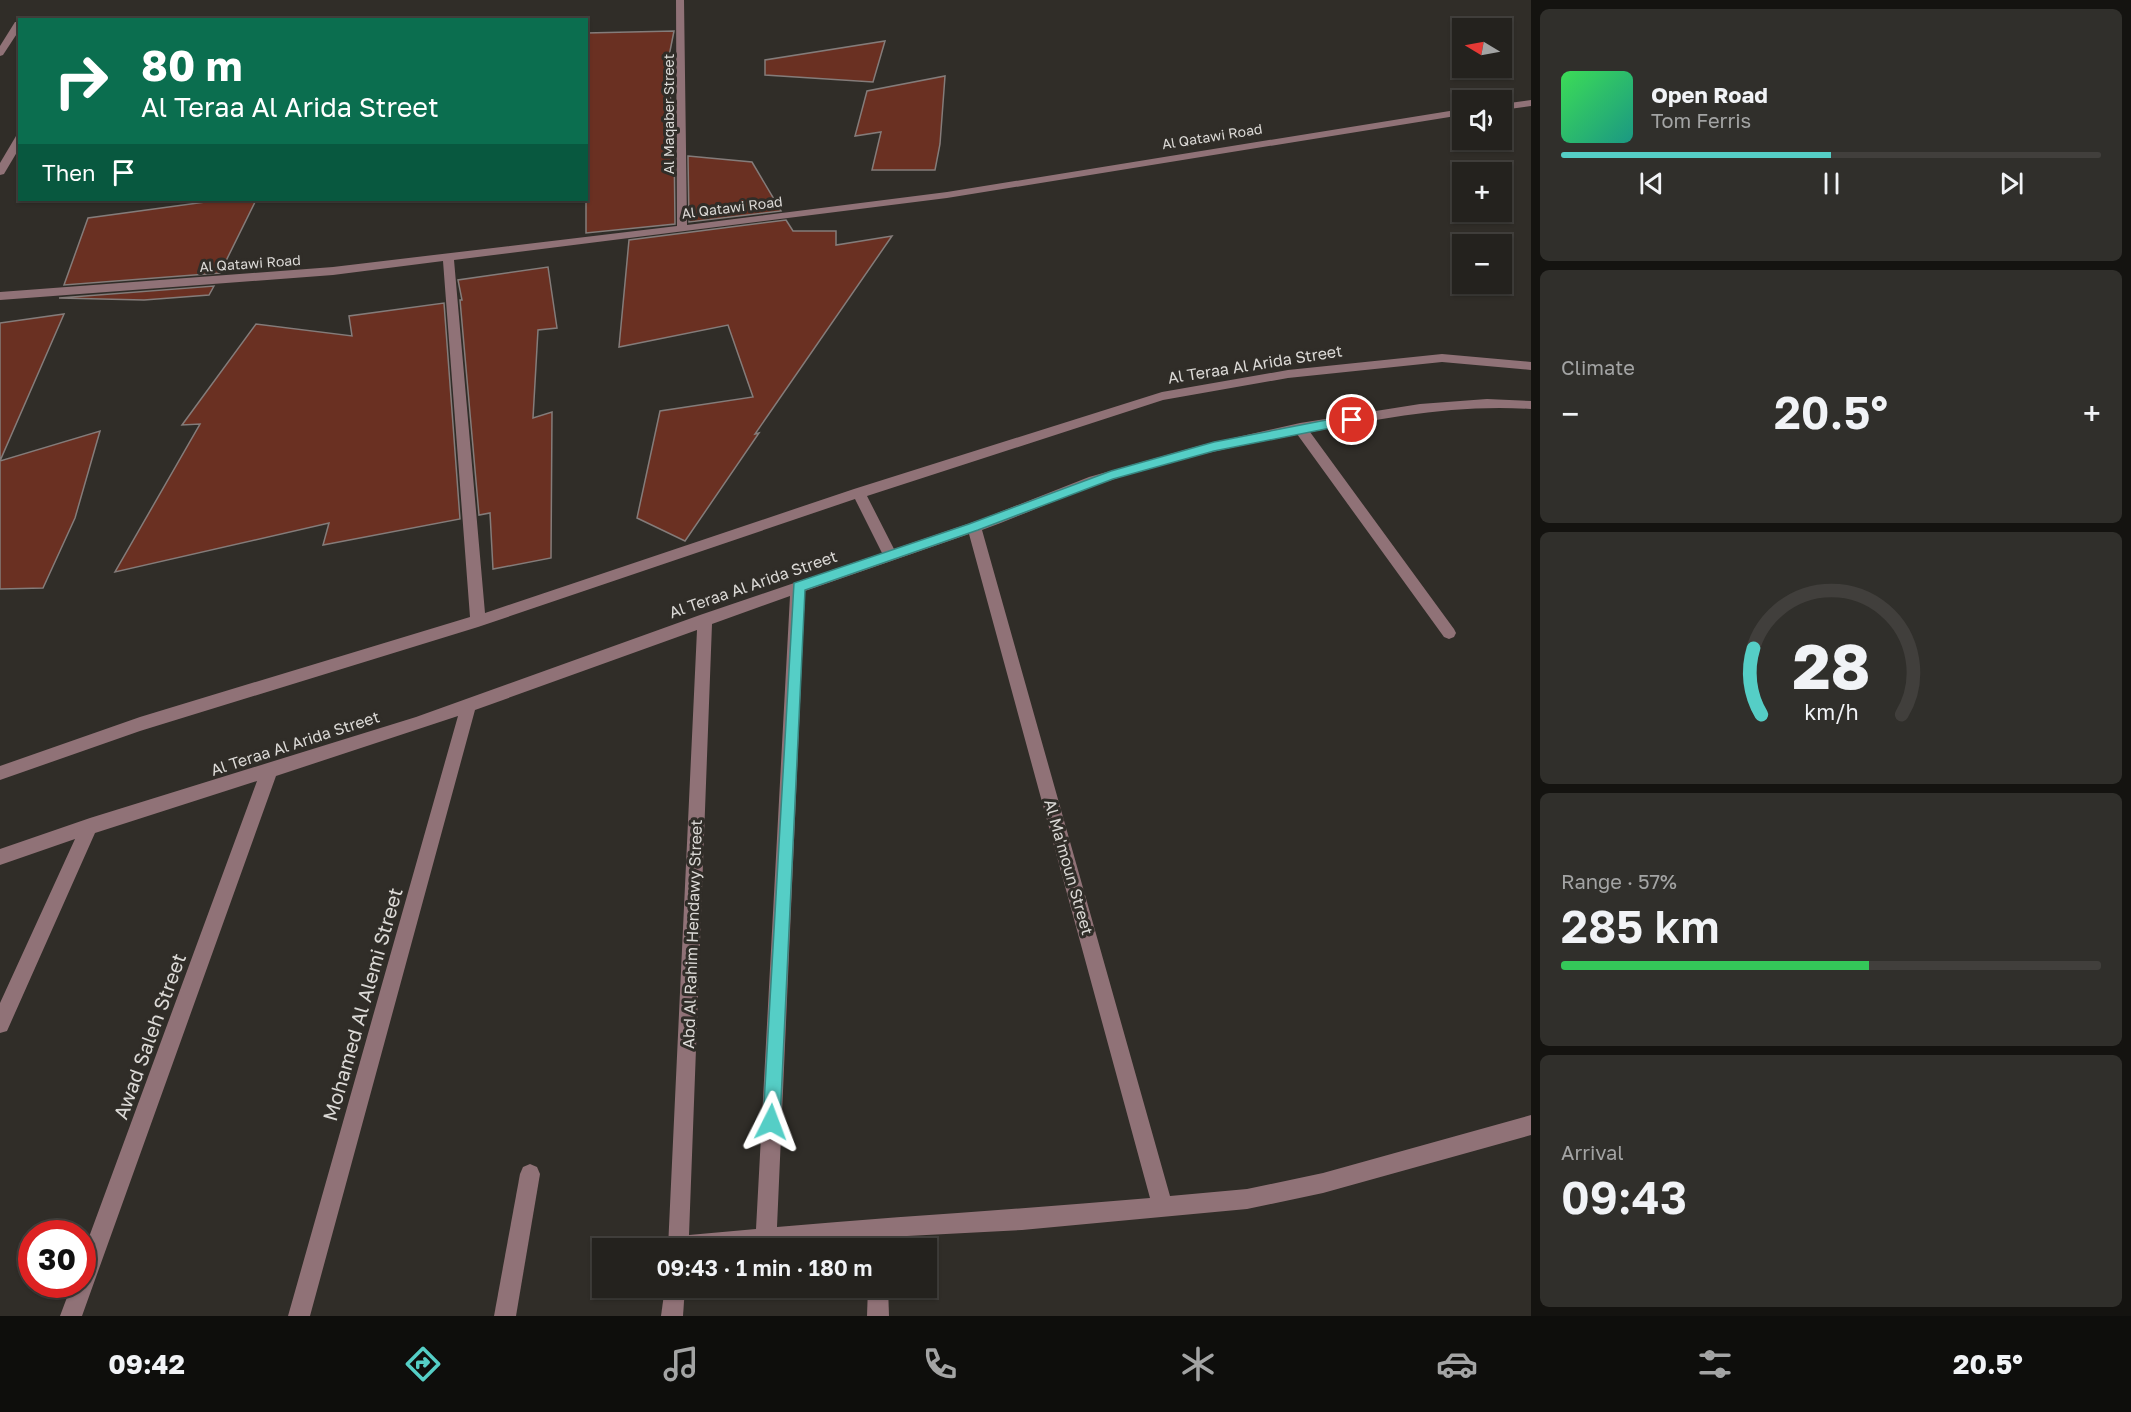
<!DOCTYPE html>
<html lang="en">
<head>
<meta charset="utf-8">
<style>
  :root { --surface:#24221e; --page:#302f2b; --text:#f1f3f6; --muted:#a3a4a4; --line:#413f3c; --accent:#55cec6 }
  body { margin:0; font-family:"Golos Text",sans-serif; background:var(--page); color:var(--text); height:100vh; display:flex; flex-direction:column; font-size:22px; white-space:nowrap }
  * { box-sizing:border-box; margin:0 }
  p { font-size:20px; color:var(--muted) }
  .icon { flex:none; width:33px; height:33px; fill:none; stroke:currentColor; stroke-width:2; stroke-linecap:round; stroke-linejoin:round }
  .map { position:relative; flex:1; overflow:hidden }
  .side { display:flex; flex-direction:column; gap:9px; padding:9px; background:#141310; width:600px }
  .side>* { flex:none }
  .hud { position:absolute; left:18px; top:18px; width:570px; height:183px; border-radius:0px; box-shadow:0 2px 4px #0004,0 0 0 2px var(--line); background:#0b6e4f; color:#fff; overflow:hidden }
  .needle { width:39px; rotate:280deg }
  .tools { position:absolute; left:1452px; top:18px; display:grid; gap:12px }
  .tools a { display:grid; place-items:center; width:60px; height:60px; border-radius:0px; background:var(--surface); box-shadow:0 2px 4px #0004,0 0 0 2px var(--line); font-size:30px }
  .speed { position:absolute; left:18px; top:1220px; display:flex; gap:12px; font-size:30px; font-weight:700; text-align:center }
  .speed>* { display:grid; place-content:center; width:78px; height:78px; border-radius:50%; background:var(--surface); box-shadow:0 2px 4px #0004,0 0 0 2px var(--line); line-height:1 }
  .speed .limit { border:9px solid #d22; background:#fff; color:#111 }
  .pin { position:absolute; display:grid; place-items:center; width:51px; height:51px; color:#fff; margin:-26px; border:3px solid #fff; border-radius:50%; box-shadow:0 2px 6px #0007 }
  .me { position:absolute; width:66px; margin:-33px; rotate:3deg; stroke-linejoin:round; filter:drop-shadow(0 0 4px #0008) }
  .turn { display:flex; align-items:center; gap:21px; height:126px; padding:0 24px; font-size:27px }
  .turn .icon { width:78px; height:78px; stroke-width:2.5 }
  .turn b { display:block; font-size:42px; line-height:51px }
  .then { display:flex; align-items:center; height:57px; padding:0 24px; background:#0003; gap:12px; font-size:22px }
  .big { font-size:45px; font-weight:600; line-height:1.1 }
  .side .card { flex:1; display:flex; flex-direction:column; justify-content:center; gap:9px; min-width:0; padding:0 21px; border-radius:9px; background:var(--page) }
  .side .dial { align-items:center; gap:0 }
  .dial svg { height:156px; overflow:visible; fill:none; stroke:var(--line); stroke-width:7; stroke-linecap:round; text-anchor:middle }
  .dial text { fill:var(--text); stroke:none }
  .song { display:flex; align-items:center; gap:18px }
  .cover { width:72px; height:72px; border-radius:9px; background:linear-gradient(135deg,hsl(130 70% 55%),hsl(170 70% 35%)) }
  .played { height:6px; border-radius:3px; background:linear-gradient(90deg,var(--accent) 50%,var(--line) 50%) }
  .keys { display:flex; justify-content:space-around; direction:ltr }
  .heat { display:flex; justify-content:space-between; align-items:center; font-size:33px; direction:ltr }
  .charge { height:9px; border-radius:4px; background:linear-gradient(90deg,#34c759 57%,var(--line) 0) }
  .trip { position:absolute; left:592px; top:1238px; width:345px; height:60px; border-radius:0px; background:var(--surface); box-shadow:0 2px 4px #0004,0 0 0 2px var(--line); font-weight:600; line-height:60px; text-align:center }
  .menu { display:flex; height:96px; justify-content:space-around; align-items:center; background:#0e0e0c; color:var(--muted) }
  .menu .icon { width:42px; height:42px }
  .menu .selected { color:var(--accent) }
  .menu b { font-size:27px; color:var(--text) }
  main { display:flex; flex:1; min-height:0 }
  .map>svg:first-child { display:block }
</style>
</head>
<body>
<main>
<div class="map">
<svg width="1531" height="1316" viewBox="0 0 1531 1316">
  <rect width="100%" height="100%" fill="#302d28"/>
  <g fill="#6a3022" stroke="#847c7a" stroke-width="1.5">
    <path d="M 674,31 L 662,91 L 670,92 L 674,140 L 675,224 L 586,233 L 586,33 Z"/>
    <path d="M 885,41 L 873,82 L 765,75 L 765,60 Z"/>
    <path d="M 945,76 L 940,144 L 935,170 L 872,170 L 881,132 L 855,136 L 867,91 Z"/>
    <path d="M 688,156 L 752,162 L 781,211 L 689,222 Z"/>
    <path d="M 220,200 L 256,200 L 220,273 L 64,285 L 88,218 Z"/>
    <path d="M 786,220 L 793,231 L 836,231 L 836,245 L 892,236 L 755,434 L 759,433 L 685,541 L 637,518 L 660,411 L 753,397 L 728,325 L 619,347 L 629,240 Z"/>
    <path d="M 548,267 L 557,328 L 538,330 L 533,418 L 552,412 L 551,558 L 493,569 L 490,513 L 479,515 L 460,300 L 462,300 L 458,280 Z"/>
    <path d="M 214,286 L 209,295 L 144,300 L 59,298 Z"/>
    <path d="M 444,303 L 460,519 L 323,545 L 329,523 L 115,572 L 200,424 L 182,425 L 256,324 L 352,336 L 349,316 Z"/>
    <path d="M 64,314 L 0,461 L 100,431 L 75,518 L 43,588 L 0,589 L 0,323 Z"/>
  </g>
  <g fill="none" stroke-linecap="round" stroke-linejoin="round">
    <g fill="#907277" fill-rule="evenodd">
      <path d="M 676,0 L 684,0 L 687,225 L 947,192 L 1462,109 L 1462,115 L 947,198 L 454,260 L 485,613 L 854,489 L 1162,392 L 1288,370 L 1442,354 L 1531,362 L 1531,370 L 1442,362 L 1288,378 L 1163,400 L 867,496 L 894,549 L 982,519 L 1089,477 L 1202,445 L 1300,423 L 1420,404 L 1487,399 L 1531,401 L 1531,409 C 1456,404 1383,418 1310,432 L 1454,629 L 1456,633 L 1454,637 L 1449,639 L 1444,637 L 1297,434 C 1230,447 1162,462 1097,485 C 1058,499 1020,516 982,530 L 1170,1196 L 1247,1189 L 1323,1173 L 1531,1115 L 1531,1135 L 1323,1193 L 1247,1209 L 1022,1230 L 888,1237 L 888,1248 L 868,1248 L 868,1239 L 769,1248 L 668,1248 L 697,630 L 475,710 L 310,1316 L 288,1316 L 458,716 L 276,776 L 82,1316 L 60,1316 L 72,1284 L 82,1284 L 82,1256 L 257,781 L 95,833 L 7,1031 L 0,1033 L 0,1003 L 75,839 L 0,865 L 0,849 L 90,818 L 416,717 L 700,615 L 882,553 L 855,499 L 478,627 L 140,731 L 0,780 L 0,766 L 140,717 L 470,617 L 443,261 L 333,275 L 0,300 L 0,292 L 333,267 L 677,226 ZM 969,534 L 1150,1198 C 1026,1209 901,1216 777,1227 L 805,591 ZM 790,596 L 756,1229 L 689,1235 L 712,624 Z"/>
      <path d="M 15,22 L 20,22 L 20,29 L 3,55 L 0,56 L 0,46 Z"/>
      <path d="M 1531,100 L 1531,106 L 1502,110 L 1502,104 Z"/>
      <path d="M 20,135 L 20,147 L 4,174 L 0,175 L 0,163 L 16,136 Z"/>
      <path d="M 530,1164 L 537,1167 L 540,1174 L 516,1316 L 494,1316 L 520,1174 L 523,1167 Z"/>
      <path d="M 665,1287 L 685,1287 L 683,1316 L 661,1316 Z"/>
      <path d="M 868,1287 L 888,1287 L 889,1316 L 867,1316 Z"/>
    </g>
  </g>
  <path fill="#55cec6" stroke="#378681" stroke-width="1.5" d="M 1352,415 L 1356,417 L 1356,423 L 1214,451 L 1113,479 L 978,530 L 805,590 L 780,1122 L 778,1128 L 771,1130 L 765,1128 L 763,1122 L 794,583 L 969,524 L 1111,471 L 1214,442 Z"/>
  <g text-anchor="middle" dominant-baseline="central" stroke-width="6" stroke-linejoin="round" paint-order="stroke">
    <g font-size="14" fill="#dbd9d6" stroke="#302d28">
      <text transform="translate(668 114) rotate(-90)">Al Maqaber Street</text>
      <text transform="translate(1212 136) rotate(-9)">Al Qatawi Road</text>
      <text transform="translate(732 207) rotate(-7)">Al Qatawi Road</text>
      <text transform="translate(250 263) rotate(-4)">Al Qatawi Road</text>
    </g>
    <g font-size="16" fill="#dbd9d6" stroke="#302d28">
      <text transform="translate(1255 364) rotate(-9)">Al Teraa Al Arida Street</text>
      <text transform="translate(753 584) rotate(-19)">Al Teraa Al Arida Street</text>
      <text transform="translate(295 743) rotate(-18)">Al Teraa Al Arida Street</text>
      <text transform="translate(1069 867) rotate(74)">Al Ma'moun Street</text>
      <text transform="translate(692 934) rotate(-88)">Abd Al Rahim Hendawy Street</text>
    </g>
    <g font-size="20" fill="#dbd9d6" stroke="#302d28">
      <text transform="translate(362 1004) rotate(-74)">Mohamed Al Alemi Street</text>
      <text transform="translate(149 1036) rotate(-70)">Awad Saleh Street</text>
    </g>
  </g>
</svg>
<div class="tools">
<a><svg class="needle" viewBox="-14 -14 28 28"><path d="M0-13l5 13h-10z" fill="#e53935"/><path d="M0 13l5-13h-10z" fill="#a3a4a4"/></svg></a>
<a><svg class="icon" aria-label="sound" viewBox="0 0 24 24"><path d="M4 9h4l5-4v14l-5-4H4zM17 9q2 3 0 6"/></svg></a>
<a>+</a>
<a>−</a>
</div>
<div class="speed"><div class="limit">30</div></div>
<div class="pin" style="left:1352px;top:420px;background:#d93025"><svg class="icon" aria-label="arrive" viewBox="0 0 24 24"><path d="M6 21V4h12l-3 4 3 4H6"/></svg></div>
<svg class="me" style="left:771px;top:1122px" viewBox="-20 -20 40 40"><path d="M0-17L14 15 0 8-14 15z" fill="#55cec6" stroke="#fff" stroke-width="4"/></svg>
<div class="trip">09:43 · 1 min · 180 m</div>
<div class="hud">
<div class="turn"><svg class="icon" aria-label="right" viewBox="0 0 24 24"><path d="M7 20v-9h11M14 6l5 5-5 5"/></svg><div><b>80 m</b>Al Teraa Al Arida Street</div></div>
<div class="then">Then<svg class="icon" aria-label="arrive" viewBox="0 0 24 24"><path d="M6 21V4h12l-3 4 3 4H6"/></svg></div>
</div>
</div>
<section class="side">
<div class="card">
<div class="song"><i class="cover"></i><div><b>Open Road</b><p>Tom Ferris</p></div></div>
<div class="played"></div>
<div class="keys"><svg class="icon" aria-label="previous" viewBox="0 0 24 24"><path d="M18 5L8 12l10 7zM5 5v14"/></svg><svg class="icon" aria-label="pause" viewBox="0 0 24 24"><path d="M8 5v14M16 5v14"/></svg><svg class="icon" aria-label="next" viewBox="0 0 24 24"><path d="M6 5l10 7-10 7zM19 5v14"/></svg></div>
</div>
<div class="card"><p>Climate</p>
<div class="heat"><a>−</a><b class="big">20.5°</b><a>+</a></div>
</div>
<div class="card dial"><svg viewBox="0 0 100 80">
<path d="M14 69A42 42 0 1 1 86 69"/>
<path d="M14 69A42 42 0 0 1 10 35" stroke="#55cec6"/>
<text x="50" y="56" font-size="32" font-weight="700">28</text>
<text x="50" y="72" font-size="11">km/h</text>
</svg></div>
<div class="card"><p>Range · 57%</p><b class="big">285 km</b><div class="charge"></div></div>
<div class="card"><p>Arrival</p><b class="big">09:43</b></div>
</section>
</main>
<nav class="menu">
<b>09:42</b>
<svg class="icon selected" aria-label="directions" viewBox="0 0 24 24"><path d="M12 3l9 9-9 9-9-9zM9 14v-3h6M13 9l2 2-2 2"/></svg>
<svg class="icon" aria-label="music" viewBox="0 0 24 24"><path d="M9 18V5l10-2v13"/><circle cx="6" cy="18" r="3"/><circle cx="16" cy="16" r="3"/></svg>
<svg class="icon" aria-label="phone" viewBox="0 0 24 24"><path d="M5 4h4l2 5-3 2q2 4 5 5l2-3 5 2v4C11 20 4 13 5 4z"/></svg>
<svg class="icon" aria-label="climate" viewBox="0 0 24 24"><path d="M12 3v18M4 7l16 10M4 17L20 7"/></svg>
<svg class="icon" aria-label="car" viewBox="0 0 24 24"><path d="M5 17H2v-5l4-1 3-4h7l3 4 3 1v5h-3M9 17h6M6 11h13"/><circle cx="7" cy="17" r="2"/><circle cx="17" cy="17" r="2"/></svg>
<svg class="icon" aria-label="filters" viewBox="0 0 24 24"><path d="M4 7h16M4 17h16"/><circle cx="9" cy="7" r="2"/><circle cx="15" cy="17" r="2"/></svg>
<b>20.5°</b>
</nav>
</body>
</html>
